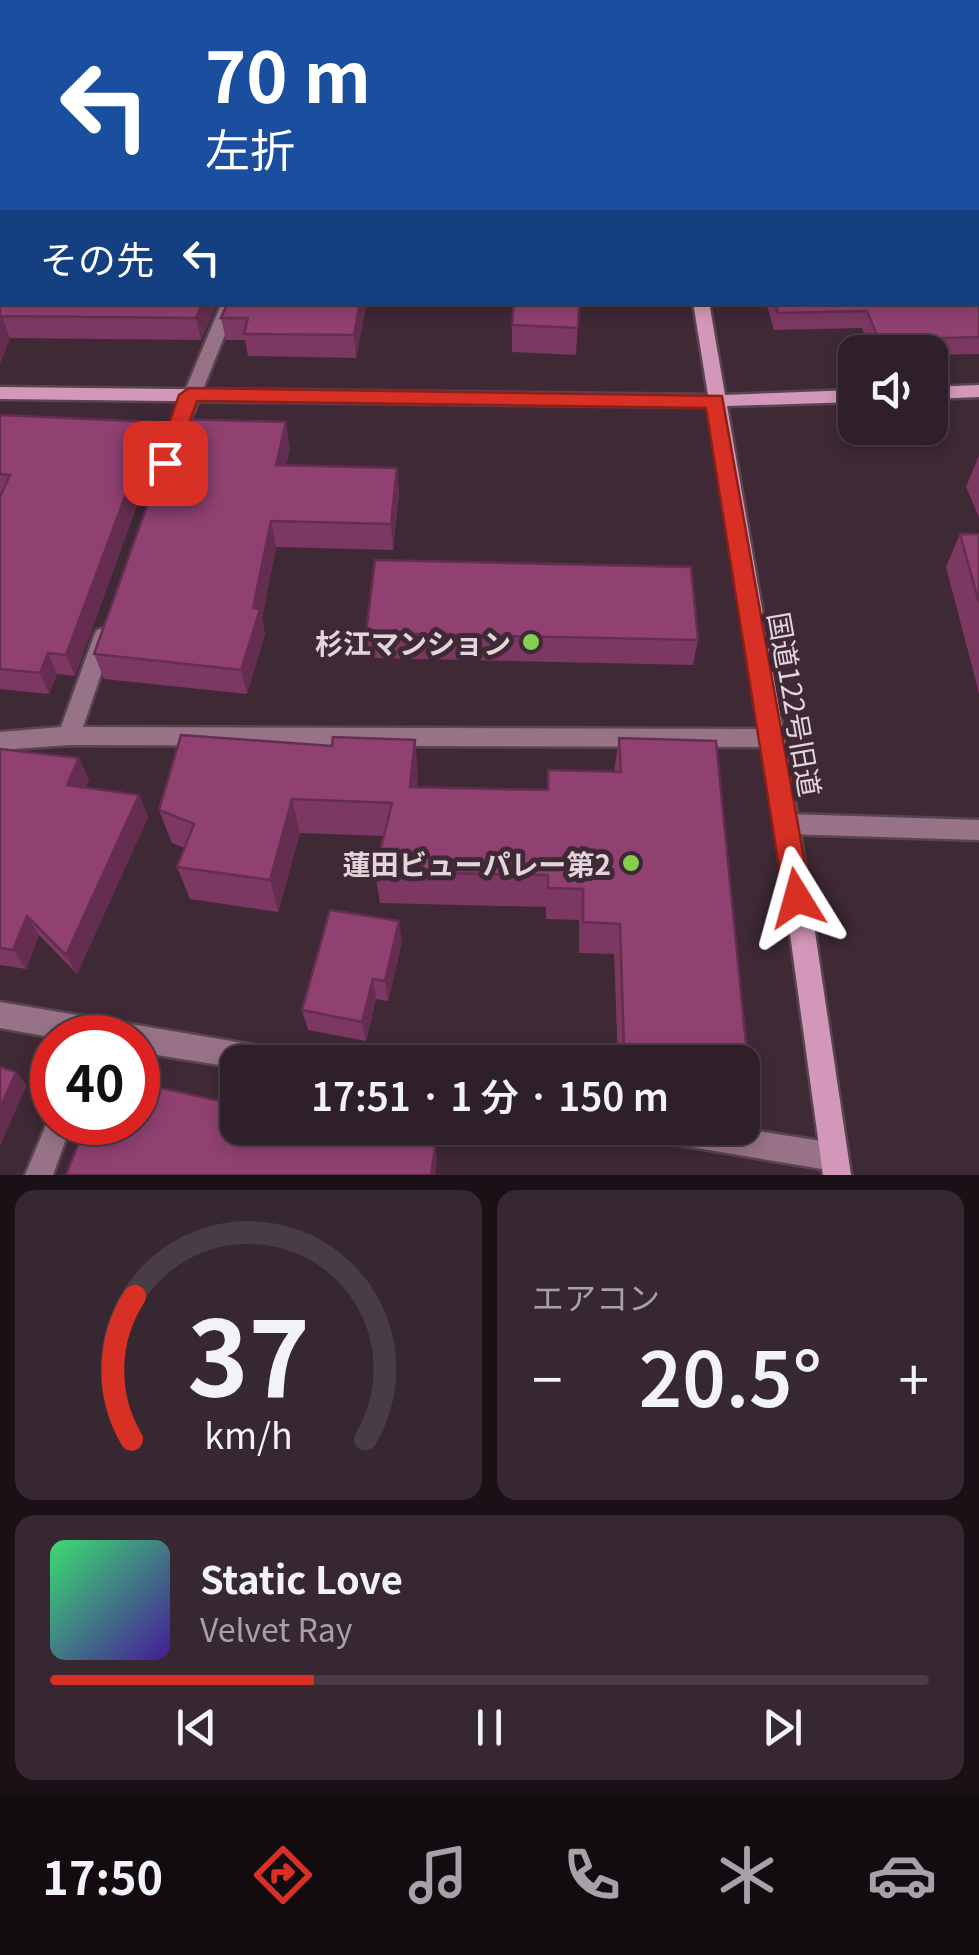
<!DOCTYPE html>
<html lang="ja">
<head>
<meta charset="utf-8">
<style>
  :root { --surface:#2e1f28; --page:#362730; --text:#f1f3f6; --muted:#a7a2a8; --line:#493d45; --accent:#d93025 }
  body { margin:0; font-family:Georgia,"Noto Sans JP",serif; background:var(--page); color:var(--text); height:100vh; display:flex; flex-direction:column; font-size:38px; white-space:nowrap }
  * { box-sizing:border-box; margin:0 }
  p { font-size:32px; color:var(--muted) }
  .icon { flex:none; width:55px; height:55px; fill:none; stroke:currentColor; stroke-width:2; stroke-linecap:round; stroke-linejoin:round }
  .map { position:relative; height:1175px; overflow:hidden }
  .panel { display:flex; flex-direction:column; gap:15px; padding:15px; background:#191116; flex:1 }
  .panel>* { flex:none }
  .banner { position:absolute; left:0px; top:0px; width:980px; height:305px; box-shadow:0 5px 15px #0003,0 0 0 2px var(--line); background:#1a4fa0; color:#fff; overflow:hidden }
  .fabs { position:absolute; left:838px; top:335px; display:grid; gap:20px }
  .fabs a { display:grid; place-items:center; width:110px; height:110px; border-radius:20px; background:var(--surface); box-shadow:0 5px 15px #0003,0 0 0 2px var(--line); font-size:50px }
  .speed { position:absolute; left:30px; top:1015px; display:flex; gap:20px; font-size:50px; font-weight:700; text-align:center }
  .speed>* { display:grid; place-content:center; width:130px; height:130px; border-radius:50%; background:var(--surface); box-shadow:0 5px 15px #0003,0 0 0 2px var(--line); line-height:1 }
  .speed .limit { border:15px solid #d22; background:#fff; color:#111 }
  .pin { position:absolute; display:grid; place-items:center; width:85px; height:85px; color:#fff; margin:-42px; border-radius:20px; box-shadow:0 5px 15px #0006 }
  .me { position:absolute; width:110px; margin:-55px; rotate:352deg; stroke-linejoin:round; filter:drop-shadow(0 0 8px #0008) }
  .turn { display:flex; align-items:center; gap:35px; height:210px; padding:0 40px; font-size:45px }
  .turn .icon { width:130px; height:130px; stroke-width:2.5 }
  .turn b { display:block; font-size:70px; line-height:85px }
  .then { display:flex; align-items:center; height:95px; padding:0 40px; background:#0003; gap:20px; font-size:38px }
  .big { font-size:75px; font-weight:600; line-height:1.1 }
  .panel .card { flex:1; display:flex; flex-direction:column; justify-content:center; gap:15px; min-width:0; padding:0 35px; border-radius:20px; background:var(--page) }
  .panel .dial { align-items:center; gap:0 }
  .dial svg { height:260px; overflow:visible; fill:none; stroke:var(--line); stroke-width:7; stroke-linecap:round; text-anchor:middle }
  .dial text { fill:var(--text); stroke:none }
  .song { display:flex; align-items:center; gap:30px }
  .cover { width:120px; height:120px; border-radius:15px; background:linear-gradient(135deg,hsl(140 70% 55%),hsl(260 70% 35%)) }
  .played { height:10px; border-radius:5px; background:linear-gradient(90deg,var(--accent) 30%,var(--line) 30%) }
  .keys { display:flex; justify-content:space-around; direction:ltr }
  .heat { display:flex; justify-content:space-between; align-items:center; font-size:55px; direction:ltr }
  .panel .tiles { flex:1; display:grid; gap:15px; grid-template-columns:1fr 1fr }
  .card:last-child { grid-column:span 2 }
  .trip { position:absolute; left:220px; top:1045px; width:540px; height:100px; border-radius:20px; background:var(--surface); box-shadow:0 5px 15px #0003,0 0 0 2px var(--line); font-weight:600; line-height:100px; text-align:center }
  .dock { display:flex; height:160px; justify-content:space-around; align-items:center; background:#120c10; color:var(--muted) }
  .dock .icon { width:70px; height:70px }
  .dock .selected { color:var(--accent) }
  .dock b { font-size:45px; color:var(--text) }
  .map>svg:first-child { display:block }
</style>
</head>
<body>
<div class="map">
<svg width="979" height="1175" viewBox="0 0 979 1175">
  <rect width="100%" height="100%" fill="#3e2935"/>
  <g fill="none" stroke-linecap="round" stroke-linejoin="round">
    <defs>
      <g id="street">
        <rect x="0" y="34" width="2" height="8"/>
        <path d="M 222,302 L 238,302 L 181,444 L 178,448 L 166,448 L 163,444 Z"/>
        <path d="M 104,628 L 111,630 L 114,636 L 83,727 L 771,729 L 779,731 L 782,738 L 779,745 L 771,747 L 69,745 L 0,750 L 0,732 L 61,727 L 94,636 L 97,630 Z"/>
        <path d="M 787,814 L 979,820 L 979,840 L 787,834 L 779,831 L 775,824 L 779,817 Z"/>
        <path d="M 0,1002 L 278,1049 L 287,1053 L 291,1062 L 238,1062 L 238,1068 L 138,1052 L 138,1038 L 56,1038 L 0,1028 Z"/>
        <path d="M 52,1111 L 52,1122 L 72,1122 L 53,1175 L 25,1175 Z"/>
        <path d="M 647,1128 L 739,1128 L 834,1143 L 844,1147 L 848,1157 L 844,1167 L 834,1171 L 661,1142 L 651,1138 Z"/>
      </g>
      <g id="secondary">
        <rect x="655" y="0" width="12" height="2"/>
        <path d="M 693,302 L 709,302 L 725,395 L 855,390 L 855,402 L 727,406 L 799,824 L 851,1175 L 823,1175 L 775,824 L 709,407 L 0,399 L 0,387 L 708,395 Z"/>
        <path d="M 979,385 L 979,397 L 930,399 L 930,387 Z"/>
      </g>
    </defs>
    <use href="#street" stroke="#584550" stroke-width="5"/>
    <use href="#secondary" stroke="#584550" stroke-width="5"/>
    <use href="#street" fill="#987388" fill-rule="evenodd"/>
    <use href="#secondary" fill="#d398b9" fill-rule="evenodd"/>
  </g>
  <g fill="#7c3862">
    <path d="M 708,0 L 979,0 L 979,186 L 978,186 L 978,2 L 709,2 Z"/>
    <path d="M 0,132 L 218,302 L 201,340 L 10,338 L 0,364 Z"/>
    <path d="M 979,261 L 979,354 L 930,355 L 930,352 L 872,352 L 862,328 L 774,330 L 766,302 L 978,302 Z"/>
    <path d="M 228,302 L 367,302 L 356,358 L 248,356 L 245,340 L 226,340 L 221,318 Z"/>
    <path d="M 579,302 L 576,355 L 512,352 L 512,325 Z"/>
    <path d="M 0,415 L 153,422 L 159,444 L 75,676 L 57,674 L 49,694 L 0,689 Z"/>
    <path d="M 290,448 L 286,465 L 397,468 L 399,493 L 393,550 L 276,547 L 262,618 L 265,634 L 247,694 L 104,679 L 94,654 Z"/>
    <path d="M 979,455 L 979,517 L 966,487 Z"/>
    <path d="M 960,534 L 979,534 L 979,693 L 946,567 Z"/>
    <path d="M 366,633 L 698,640 L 693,665 L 369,658 Z"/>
    <path d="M 619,738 L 747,1054 L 742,1066 L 742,1062 L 618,1062 L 614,954 L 579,953 L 579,920 L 546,919 L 546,907 L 380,903 L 375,872 L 384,836 L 300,833 L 278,912 L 190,899 L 177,867 L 185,848 L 172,843 L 159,810 L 332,746 L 415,740 L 418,774 L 417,787 L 547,790 L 548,770 L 614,772 Z"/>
    <path d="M 0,749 L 79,758 L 89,780 L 85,788 L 139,795 L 148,817 L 77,974 L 39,935 L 26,969 L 0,965 Z"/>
    <path d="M 402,942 L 388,1001 L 376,999 L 366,1041 L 308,1030 L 302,1010 Z"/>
  </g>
  <g fill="#652e50">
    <path d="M 203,302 L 218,302 L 201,340 L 196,318 Z"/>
    <path d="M 360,302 L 367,302 L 356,358 L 354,335 Z"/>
    <path d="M 2,316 L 10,338 L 0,364 L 0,321 Z"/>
    <path d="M 153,422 L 159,444 L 75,676 L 66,655 Z"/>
    <path d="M 286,422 L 290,448 L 281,491 L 276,465 Z"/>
    <path d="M 397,468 L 399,493 L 393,550 L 391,524 Z"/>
    <path d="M 271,521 L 276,547 L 262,618 L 265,634 L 247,694 L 241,670 Z"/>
    <path d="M 48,653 L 57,674 L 49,694 L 40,673 Z"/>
    <path d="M 415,740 L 418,774 L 413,820 L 410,787 Z"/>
    <path d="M 79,758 L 89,780 L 77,807 L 67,785 Z"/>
    <path d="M 139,795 L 148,817 L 77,974 L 66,955 Z"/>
    <path d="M 292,799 L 300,833 L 278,912 L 270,880 Z"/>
    <path d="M 27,916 L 39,935 L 26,969 L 13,950 Z"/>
    <path d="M 399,921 L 402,942 L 388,1001 L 385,981 Z"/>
    <path d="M 373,979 L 376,999 L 366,1041 L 362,1022 Z"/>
    <path d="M 16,1072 L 27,1085 L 0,1146 L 0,1108 Z"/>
    <path d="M 435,1146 L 437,1161 L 435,1175 L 431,1175 Z"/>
  </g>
  <g fill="#904172" stroke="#652e50" stroke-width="2.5">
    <path d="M 81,0 L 191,0 L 190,2 L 80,2 Z"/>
    <rect x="461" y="0" width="147" height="2"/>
    <path d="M 716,0 L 979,0 L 979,169 L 978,169 L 978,2 L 717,2 Z"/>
    <path d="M 2,127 L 2,302 L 203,302 L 196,318 L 2,316 L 0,321 L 0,132 Z"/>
    <path d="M 978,257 L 979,261 L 979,337 L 879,340 L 867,311 L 778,313 L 774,302 L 978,302 Z"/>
    <path d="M 228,302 L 360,302 L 354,335 L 244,334 L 248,318 L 221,318 Z"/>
    <path d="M 514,302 L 579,302 L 578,328 L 512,325 Z"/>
    <path d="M 0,415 L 153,422 L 66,655 L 48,653 L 40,673 L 0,669 L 0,497 L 10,475 L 0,474 Z"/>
    <path d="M 178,419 L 286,422 L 276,465 L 397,468 L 391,524 L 271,521 L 253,608 L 260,609 L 241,670 L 94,654 Z"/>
    <path d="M 960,534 L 979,534 L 979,603 Z"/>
    <path d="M 375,560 L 691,567 L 698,640 L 366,633 Z"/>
    <path d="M 181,735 L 332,746 L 333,737 L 415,740 L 410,787 L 548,790 L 548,770 L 621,772 L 619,738 L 716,741 L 747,1054 L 624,1049 L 620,924 L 583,922 L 583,889 L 548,888 L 548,875 L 375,872 L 392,803 L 292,799 L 270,880 L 177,867 L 194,824 L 159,810 Z"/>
    <path d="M 0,749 L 79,758 L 67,785 L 139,795 L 66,955 L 27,916 L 13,950 L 0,948 Z"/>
    <path d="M 330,910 L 399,921 L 385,981 L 373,979 L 362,1022 L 302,1010 Z"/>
    <path d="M 0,1067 L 16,1072 L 0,1108 Z"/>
    <path d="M 138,1083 L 238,1105 L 238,1128 L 284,1128 L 373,1146 L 374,1138 L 435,1146 L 431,1175 L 66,1175 L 87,1122 L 138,1122 Z"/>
  </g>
  <path fill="#d93025" stroke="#8d1f18" stroke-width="2.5" d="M 189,388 L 722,396 L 811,898 L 807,907 L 797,911 L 788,907 L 784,898 L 706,408 L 197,401 L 175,463 L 165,470 L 158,468 L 155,463 L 179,395 Z"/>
  <g fill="#83d04e" stroke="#3e2935" stroke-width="4">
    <circle cx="531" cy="642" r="10"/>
    <circle cx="631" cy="863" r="10"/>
  </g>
  <g text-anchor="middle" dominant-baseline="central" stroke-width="10" stroke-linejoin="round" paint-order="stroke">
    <g font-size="28" font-weight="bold" fill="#e3d5dc" stroke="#3e2935" text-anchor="end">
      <text x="511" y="642">杉江マンション</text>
      <text x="611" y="863">蓮田ビューパレー第2</text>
    </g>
    <g font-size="28" fill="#e3d5dc" stroke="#3e2935">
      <text transform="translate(796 704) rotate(80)">国道122号旧道</text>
    </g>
  </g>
</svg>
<div class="fabs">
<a><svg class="icon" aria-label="sound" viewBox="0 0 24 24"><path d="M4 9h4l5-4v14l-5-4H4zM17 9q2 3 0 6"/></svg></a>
</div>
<div class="speed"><div class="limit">40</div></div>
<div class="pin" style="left:165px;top:463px;background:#d93025"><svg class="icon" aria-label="arrive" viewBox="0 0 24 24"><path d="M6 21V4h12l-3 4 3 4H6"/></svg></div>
<svg class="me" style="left:797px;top:898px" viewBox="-20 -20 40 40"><path d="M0-17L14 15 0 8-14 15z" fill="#d93025" stroke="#fff" stroke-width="4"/></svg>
<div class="trip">17:51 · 1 分 · 150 m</div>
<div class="banner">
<div class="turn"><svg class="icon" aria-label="left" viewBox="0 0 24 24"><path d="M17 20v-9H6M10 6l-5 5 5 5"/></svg><div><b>70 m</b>左折</div></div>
<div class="then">その先<svg class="icon" aria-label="left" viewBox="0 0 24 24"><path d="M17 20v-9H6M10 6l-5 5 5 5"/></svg></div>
</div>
</div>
<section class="panel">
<div class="tiles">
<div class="card dial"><svg viewBox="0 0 100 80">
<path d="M14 69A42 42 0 1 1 86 69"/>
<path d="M14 69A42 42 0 0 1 15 25" stroke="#d93025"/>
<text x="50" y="56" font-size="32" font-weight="700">37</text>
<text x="50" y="72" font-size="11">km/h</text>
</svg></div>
<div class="card"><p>エアコン</p>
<div class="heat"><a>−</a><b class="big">20.5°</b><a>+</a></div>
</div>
<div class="card">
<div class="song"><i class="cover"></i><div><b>Static Love</b><p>Velvet Ray</p></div></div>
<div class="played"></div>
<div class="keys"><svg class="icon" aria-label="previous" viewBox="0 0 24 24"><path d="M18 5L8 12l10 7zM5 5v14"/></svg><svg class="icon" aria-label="pause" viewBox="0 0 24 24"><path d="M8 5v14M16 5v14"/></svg><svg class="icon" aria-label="next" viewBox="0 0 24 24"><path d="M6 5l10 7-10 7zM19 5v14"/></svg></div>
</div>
</div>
</section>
<nav class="dock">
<b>17:50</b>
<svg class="icon selected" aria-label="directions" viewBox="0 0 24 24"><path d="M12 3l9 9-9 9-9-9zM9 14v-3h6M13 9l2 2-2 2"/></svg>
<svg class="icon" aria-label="music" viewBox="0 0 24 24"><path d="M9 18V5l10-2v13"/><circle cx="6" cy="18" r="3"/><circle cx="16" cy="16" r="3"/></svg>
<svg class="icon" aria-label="phone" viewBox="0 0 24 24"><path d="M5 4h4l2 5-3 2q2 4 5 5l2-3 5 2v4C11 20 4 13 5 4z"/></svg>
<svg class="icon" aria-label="climate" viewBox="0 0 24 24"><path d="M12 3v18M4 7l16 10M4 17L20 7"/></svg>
<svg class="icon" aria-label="car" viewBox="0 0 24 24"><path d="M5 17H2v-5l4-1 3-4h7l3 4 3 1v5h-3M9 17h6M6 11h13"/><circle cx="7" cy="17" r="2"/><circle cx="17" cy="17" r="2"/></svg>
</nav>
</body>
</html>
